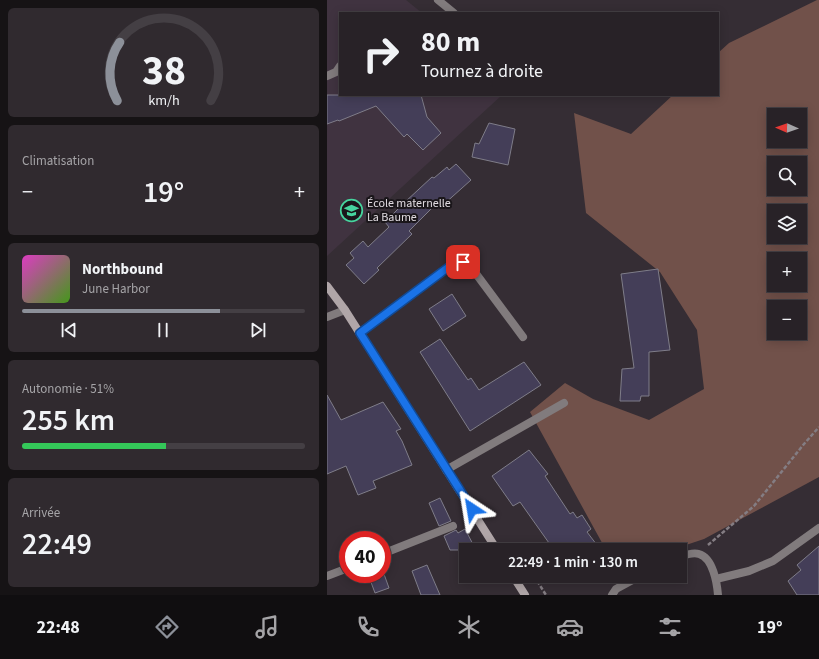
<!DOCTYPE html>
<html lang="fr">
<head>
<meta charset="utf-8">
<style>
  :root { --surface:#282227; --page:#302a2f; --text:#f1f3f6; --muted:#a5a4a7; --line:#443f44; --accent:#8c9099 }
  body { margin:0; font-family:"Source Sans 3",sans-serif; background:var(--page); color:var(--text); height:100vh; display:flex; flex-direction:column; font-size:15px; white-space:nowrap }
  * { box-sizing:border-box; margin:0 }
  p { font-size:13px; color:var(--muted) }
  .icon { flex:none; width:22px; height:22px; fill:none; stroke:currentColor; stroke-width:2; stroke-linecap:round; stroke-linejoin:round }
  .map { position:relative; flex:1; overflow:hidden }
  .drawer { display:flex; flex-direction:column; gap:8px; padding:8px; background:#161315; width:327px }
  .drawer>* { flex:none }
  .hud { position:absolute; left:12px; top:12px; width:380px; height:84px; border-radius:0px; box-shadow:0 2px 10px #0003,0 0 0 1px var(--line); background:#282227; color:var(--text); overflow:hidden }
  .needle { width:26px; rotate:272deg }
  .tools { position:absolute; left:440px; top:108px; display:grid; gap:8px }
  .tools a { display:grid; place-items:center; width:40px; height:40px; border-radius:0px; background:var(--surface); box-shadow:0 2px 10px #0003,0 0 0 1px var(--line); font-size:20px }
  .speed { position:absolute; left:12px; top:531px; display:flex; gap:8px; font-size:20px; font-weight:700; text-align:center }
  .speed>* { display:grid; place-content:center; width:52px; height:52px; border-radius:50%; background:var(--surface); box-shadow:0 2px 10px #0003,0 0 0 1px var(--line); line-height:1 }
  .speed .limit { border:6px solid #d22; background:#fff; color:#111 }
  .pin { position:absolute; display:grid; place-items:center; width:34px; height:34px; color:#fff; margin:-17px; border-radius:8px; box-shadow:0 2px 6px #0006 }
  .me { position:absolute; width:44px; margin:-22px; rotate:327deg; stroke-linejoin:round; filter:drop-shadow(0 0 3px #0008) }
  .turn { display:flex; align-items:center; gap:14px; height:84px; padding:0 16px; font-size:18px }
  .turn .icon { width:52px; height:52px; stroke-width:2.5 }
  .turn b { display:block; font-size:28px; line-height:34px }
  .big { font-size:30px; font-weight:600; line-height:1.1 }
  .drawer .tile { flex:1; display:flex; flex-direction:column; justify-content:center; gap:6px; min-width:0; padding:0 14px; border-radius:6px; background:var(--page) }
  .drawer .dial { align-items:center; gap:0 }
  .dial svg { height:104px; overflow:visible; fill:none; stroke:var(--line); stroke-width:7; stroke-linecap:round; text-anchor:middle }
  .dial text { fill:var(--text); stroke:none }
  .song { display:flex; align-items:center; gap:12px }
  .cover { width:48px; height:48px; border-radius:6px; background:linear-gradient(135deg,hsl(310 70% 55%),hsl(100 70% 35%)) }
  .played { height:4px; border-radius:2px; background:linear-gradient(90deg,var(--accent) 70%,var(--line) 70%) }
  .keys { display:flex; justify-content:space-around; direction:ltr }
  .heat { display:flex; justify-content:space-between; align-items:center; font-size:22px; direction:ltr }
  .charge { height:6px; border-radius:3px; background:linear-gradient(90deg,#34c759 51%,var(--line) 0) }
  .trip { position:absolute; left:132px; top:543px; width:228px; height:40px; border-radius:0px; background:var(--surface); box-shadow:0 2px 10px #0003,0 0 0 1px var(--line); font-weight:600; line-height:40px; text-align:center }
  .tabs { display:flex; height:64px; justify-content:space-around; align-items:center; background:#100e10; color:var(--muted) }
  .tabs .icon { width:28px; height:28px }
  .tabs .selected { color:var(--accent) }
  .tabs b { font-size:18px; color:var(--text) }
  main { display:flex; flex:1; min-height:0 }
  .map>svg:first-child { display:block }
</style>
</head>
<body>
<main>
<section class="drawer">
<div class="tile dial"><svg viewBox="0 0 100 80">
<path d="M14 69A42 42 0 1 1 86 69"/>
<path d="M14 69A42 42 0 0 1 16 24" stroke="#8c9099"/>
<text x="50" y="56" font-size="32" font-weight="700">38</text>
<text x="50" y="72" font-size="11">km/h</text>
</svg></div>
<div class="tile"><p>Climatisation</p>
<div class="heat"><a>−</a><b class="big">19°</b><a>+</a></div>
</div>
<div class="tile">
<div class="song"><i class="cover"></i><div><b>Northbound</b><p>June Harbor</p></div></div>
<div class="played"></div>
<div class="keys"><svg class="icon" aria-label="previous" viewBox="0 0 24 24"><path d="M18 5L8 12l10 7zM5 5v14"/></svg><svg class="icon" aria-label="pause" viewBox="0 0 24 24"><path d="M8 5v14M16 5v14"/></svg><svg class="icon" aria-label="next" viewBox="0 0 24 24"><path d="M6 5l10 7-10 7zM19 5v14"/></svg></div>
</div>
<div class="tile"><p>Autonomie · 51%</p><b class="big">255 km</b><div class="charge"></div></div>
<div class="tile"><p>Arrivée</p><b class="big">22:49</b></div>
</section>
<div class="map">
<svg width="492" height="595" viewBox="0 0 492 595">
  <rect width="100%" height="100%" fill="#352d34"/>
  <path fill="#403340" d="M 0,0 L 79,0 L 95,13 L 13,13 L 13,95 L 175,95 L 0,256 Z"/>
  <path fill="#71514a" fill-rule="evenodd" d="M 490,0 L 492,0 L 492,477 L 377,539 L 344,550 L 279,550 L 203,412 L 238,383 L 266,399 L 322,420 L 377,389 L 370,330 L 333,272 L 259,213 L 247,113 L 304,134 L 346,95 L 391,95 L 391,53 L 402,43 ZM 447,115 L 473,115 L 473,141 L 447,141 ZM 447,163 L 473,163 L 473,189 L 447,189 ZM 447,211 L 473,211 L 473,237 L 447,237 ZM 447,259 L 473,259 L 473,285 L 447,285 ZM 447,307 L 473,307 L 473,333 L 447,333 Z"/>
  <g fill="#443e58" stroke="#7f7d89">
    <path d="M 0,95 L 94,95 L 100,117 L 114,133 L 96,150 L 80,134 L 77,137 L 49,106 L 12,121 L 11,120 L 0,124 Z"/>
    <path d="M 162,123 L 188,129 L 181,165 L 145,157 L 148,143 L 152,144 Z"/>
    <path d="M 129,164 L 144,180 L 116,205 L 112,201 L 82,231 L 85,234 L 50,268 L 52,270 L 37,284 L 19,265 L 27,258 L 23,253 L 36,241 L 41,247 L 62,227 L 58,222 L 78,202 L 105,177 L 107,178 L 120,167 L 122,170 Z"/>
    <path d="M 331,269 L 343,350 L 322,352 L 322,396 L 314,396 L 313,401 L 293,401 L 295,369 L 307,368 L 294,274 Z"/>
    <path d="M 125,294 L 139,316 L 116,331 L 102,309 Z"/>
    <path d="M 113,339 L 141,380 L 144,378 L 152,390 L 197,362 L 214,385 L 143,431 L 93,352 Z"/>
    <path d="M 0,395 L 14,420 L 56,402 L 74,429 L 71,430 L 69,431 L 75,441 L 85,465 L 46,481 L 49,488 L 31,495 L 19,466 L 0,474 Z"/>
    <path d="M 202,450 L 221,474 L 218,476 L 243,514 L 246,512 L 250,518 L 255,515 L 264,529 L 260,532 L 273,549 L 272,550 L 218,550 L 215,547 L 222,543 L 193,502 L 186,506 L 165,476 Z"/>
    <path d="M 113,498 L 124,521 L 112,526 L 102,503 Z"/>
    <path d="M 138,529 L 149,550 L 123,550 L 117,536 L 129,530 L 131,533 Z"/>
    <path d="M 492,546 L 492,595 L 470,595 L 461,581 L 474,570 L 470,565 Z"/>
    <path d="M 100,565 L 113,595 L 94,595 L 85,571 Z"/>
    <path d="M 41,574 L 57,574 L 62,588 L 48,593 Z"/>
  </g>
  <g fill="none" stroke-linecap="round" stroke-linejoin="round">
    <g stroke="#847d83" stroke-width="2.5" stroke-dasharray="4 2" stroke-linecap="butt">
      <path d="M 381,545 L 427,506 L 477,444 L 492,427"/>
      <path d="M 207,576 L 219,595"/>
    </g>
    <g stroke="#817b7d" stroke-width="8">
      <path d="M 111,0 L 127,13"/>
      <path d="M 0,76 L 9,72 L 13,66"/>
      <path d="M 33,333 L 123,266 C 133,262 135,262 144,267 L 196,337"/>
      <path d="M 119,470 L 237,403"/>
      <path d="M 353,557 C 358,555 366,552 372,554 C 386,558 390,583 391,595"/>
      <path d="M 389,579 L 422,571 L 446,561 L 492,528"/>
      <path d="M 285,595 L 289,589 L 313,576"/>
    </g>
    <g stroke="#817b7d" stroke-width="8">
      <path d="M 0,317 L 18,310"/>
      <path d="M 55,554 L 126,526"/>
      <path d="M 0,576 L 21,568"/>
    </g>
    <g stroke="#b0a6a8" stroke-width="8">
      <path d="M 0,286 L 18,310 L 170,550"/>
      <path d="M 186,576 L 198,595"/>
    </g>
  </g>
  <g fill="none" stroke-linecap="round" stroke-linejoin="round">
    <defs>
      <path id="route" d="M 136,262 L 131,263 L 123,266 L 33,333 L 145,509"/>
    </defs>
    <use href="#route" stroke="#114b97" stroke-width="10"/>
    <use href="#route" stroke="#1a73e8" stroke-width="7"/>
  </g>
  <defs>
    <symbol id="school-ring" viewBox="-11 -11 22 22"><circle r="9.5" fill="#1a161a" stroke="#46d49e" stroke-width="1.5"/><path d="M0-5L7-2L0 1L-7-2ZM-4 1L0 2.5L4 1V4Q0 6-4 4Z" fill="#46d49e"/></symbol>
  </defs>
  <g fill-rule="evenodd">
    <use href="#school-ring" x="12" y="198" width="25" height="25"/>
  </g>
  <g text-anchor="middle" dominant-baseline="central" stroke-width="4" stroke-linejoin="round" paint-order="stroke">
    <g font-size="12" fill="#e0dbe0" stroke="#1a161a" text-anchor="start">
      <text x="40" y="203">École maternelle<tspan x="40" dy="14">La Baume</tspan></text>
    </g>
  </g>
</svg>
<div class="tools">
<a><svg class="needle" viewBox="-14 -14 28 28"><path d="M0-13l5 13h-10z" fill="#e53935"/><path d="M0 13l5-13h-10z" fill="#a5a4a7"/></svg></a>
<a><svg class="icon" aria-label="search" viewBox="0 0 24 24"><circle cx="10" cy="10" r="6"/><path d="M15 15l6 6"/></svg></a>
<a><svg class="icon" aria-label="layers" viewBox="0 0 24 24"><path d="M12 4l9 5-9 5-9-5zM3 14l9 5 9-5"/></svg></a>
<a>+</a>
<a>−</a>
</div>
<div class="speed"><div class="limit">40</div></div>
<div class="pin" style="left:136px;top:262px;background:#d93025"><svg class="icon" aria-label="arrive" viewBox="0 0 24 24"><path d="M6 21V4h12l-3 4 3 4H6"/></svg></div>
<svg class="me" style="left:145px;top:509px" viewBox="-20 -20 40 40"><path d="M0-17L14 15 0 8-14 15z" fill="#1a73e8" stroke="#fff" stroke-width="4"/></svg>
<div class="trip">22:49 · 1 min · 130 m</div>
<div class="hud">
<div class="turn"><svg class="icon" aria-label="right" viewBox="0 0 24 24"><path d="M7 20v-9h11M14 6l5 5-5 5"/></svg><div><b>80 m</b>Tournez à droite</div></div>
</div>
</div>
</main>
<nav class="tabs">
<b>22:48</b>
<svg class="icon selected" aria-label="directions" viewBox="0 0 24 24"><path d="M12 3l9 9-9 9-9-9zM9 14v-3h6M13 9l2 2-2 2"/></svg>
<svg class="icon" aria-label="music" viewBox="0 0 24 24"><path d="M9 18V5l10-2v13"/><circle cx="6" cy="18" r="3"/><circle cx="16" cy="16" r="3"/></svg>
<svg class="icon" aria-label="phone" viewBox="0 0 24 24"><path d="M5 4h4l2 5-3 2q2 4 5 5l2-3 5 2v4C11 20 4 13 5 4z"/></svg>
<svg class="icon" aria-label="climate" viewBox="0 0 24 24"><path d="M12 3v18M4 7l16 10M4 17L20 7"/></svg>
<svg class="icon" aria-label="car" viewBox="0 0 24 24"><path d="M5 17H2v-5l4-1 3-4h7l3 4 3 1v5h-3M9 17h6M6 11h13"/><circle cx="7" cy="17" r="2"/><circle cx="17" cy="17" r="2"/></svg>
<svg class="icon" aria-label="filters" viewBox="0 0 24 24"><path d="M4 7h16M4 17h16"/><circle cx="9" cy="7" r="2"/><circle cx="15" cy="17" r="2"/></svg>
<b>19°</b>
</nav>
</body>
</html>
